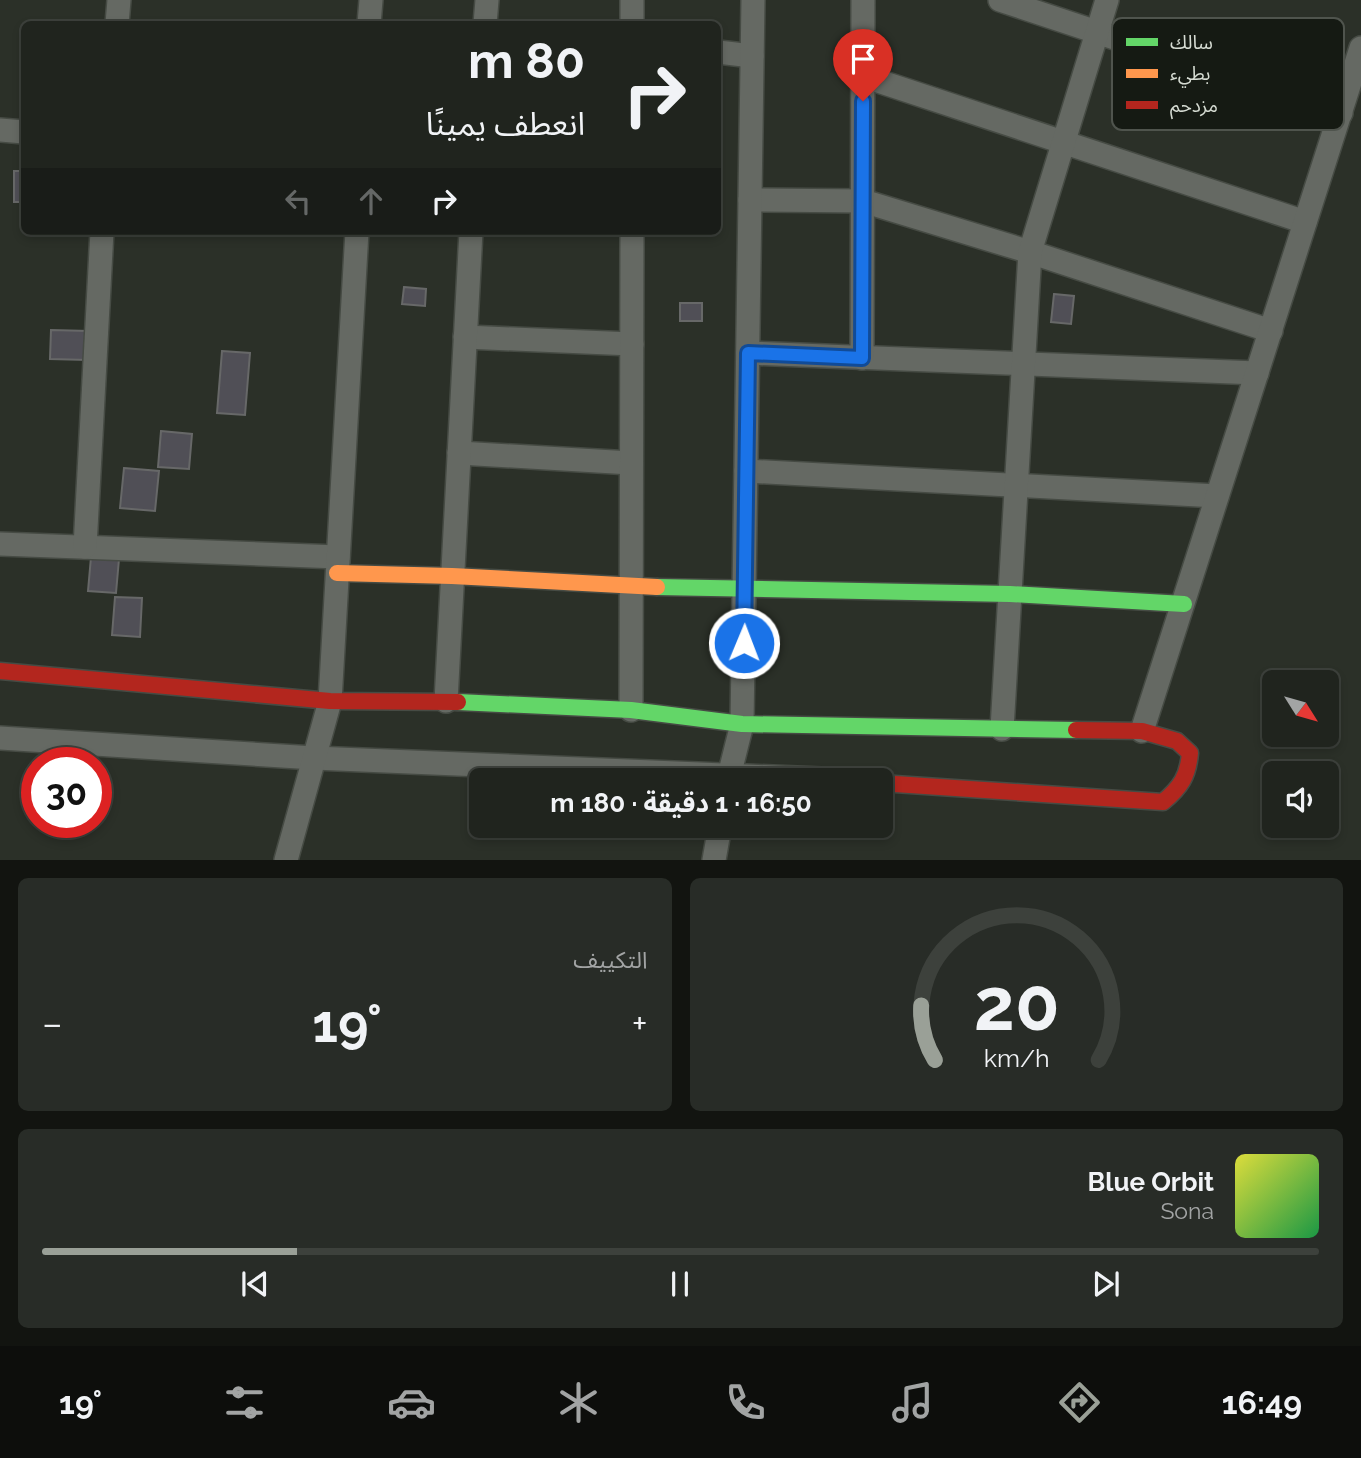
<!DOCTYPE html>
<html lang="ar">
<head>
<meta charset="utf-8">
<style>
  :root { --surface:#20241e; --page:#282c27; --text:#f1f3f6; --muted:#a2a4a4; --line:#3d413c; --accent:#9aa097 }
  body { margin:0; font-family:Raleway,"Noto Sans Arabic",sans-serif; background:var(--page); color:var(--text); direction:rtl; height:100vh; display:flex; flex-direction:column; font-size:26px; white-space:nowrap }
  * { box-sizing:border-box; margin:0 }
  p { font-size:23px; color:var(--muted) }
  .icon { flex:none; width:38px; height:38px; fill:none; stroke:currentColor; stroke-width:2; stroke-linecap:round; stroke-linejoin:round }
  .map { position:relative; height:860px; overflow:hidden; direction:ltr }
  .sheet { display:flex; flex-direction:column; gap:18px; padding:18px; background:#121410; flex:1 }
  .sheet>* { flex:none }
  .top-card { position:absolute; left:21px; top:21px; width:700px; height:214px; border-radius:10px; box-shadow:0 4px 10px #0003,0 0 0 2px var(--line); direction:rtl; background:#20241e; color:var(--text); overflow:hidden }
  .needle { width:46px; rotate:127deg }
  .buttons { position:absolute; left:1262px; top:670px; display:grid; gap:14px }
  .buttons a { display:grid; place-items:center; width:77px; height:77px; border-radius:10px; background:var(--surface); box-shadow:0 4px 10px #0003,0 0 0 2px var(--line); font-size:35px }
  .speed { position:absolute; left:21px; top:747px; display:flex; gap:14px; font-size:35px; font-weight:700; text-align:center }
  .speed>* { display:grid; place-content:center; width:91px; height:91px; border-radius:50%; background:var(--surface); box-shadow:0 4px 10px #0003,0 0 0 2px var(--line); line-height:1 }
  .speed .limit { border:10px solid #d22; background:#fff; color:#111 }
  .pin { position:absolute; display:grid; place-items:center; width:60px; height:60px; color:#fff; margin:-72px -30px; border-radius:50% 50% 50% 0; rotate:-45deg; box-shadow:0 0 7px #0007 }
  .pin .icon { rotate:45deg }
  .me { position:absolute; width:77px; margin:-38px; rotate:1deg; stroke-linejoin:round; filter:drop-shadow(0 0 5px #0008) }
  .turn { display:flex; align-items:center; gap:24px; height:147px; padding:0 21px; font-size:32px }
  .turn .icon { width:91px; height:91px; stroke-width:2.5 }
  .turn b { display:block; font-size:49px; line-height:60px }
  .lanes { display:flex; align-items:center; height:66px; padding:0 21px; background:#0003; justify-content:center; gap:35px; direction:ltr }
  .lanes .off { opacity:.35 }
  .big { font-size:52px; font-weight:700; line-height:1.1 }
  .sheet .tile { flex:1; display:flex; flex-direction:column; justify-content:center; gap:10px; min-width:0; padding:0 24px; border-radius:10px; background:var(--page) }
  .sheet .dial { align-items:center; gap:0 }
  .dial svg { height:182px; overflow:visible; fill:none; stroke:var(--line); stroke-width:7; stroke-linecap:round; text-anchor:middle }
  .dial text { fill:var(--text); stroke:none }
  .song { display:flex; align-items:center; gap:21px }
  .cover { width:84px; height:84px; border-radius:10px; background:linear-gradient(135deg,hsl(60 70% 55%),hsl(140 70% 35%)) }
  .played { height:7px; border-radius:4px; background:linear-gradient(90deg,var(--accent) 20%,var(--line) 20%) }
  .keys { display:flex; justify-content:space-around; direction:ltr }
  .heat { display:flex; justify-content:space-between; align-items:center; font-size:38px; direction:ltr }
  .sheet .tiles { flex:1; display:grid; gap:18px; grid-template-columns:1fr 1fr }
  .tile:last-child { grid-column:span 2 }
  .trip { position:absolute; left:469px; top:768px; width:424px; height:70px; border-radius:10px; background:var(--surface); box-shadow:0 4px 10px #0003,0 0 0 2px var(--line); font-weight:700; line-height:70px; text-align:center; direction:rtl }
  .menu { display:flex; height:112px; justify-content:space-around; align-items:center; background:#0d0e0c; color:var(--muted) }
  .menu .icon { width:49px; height:49px }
  .menu .selected { color:var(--accent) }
  .menu b { font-size:32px; color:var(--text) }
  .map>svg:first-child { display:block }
</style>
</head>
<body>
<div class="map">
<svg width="1361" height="860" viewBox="0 0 1361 860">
  <rect width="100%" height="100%" fill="#2b3028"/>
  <g fill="#504f56" stroke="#676868" stroke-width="2">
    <rect x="14" y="171" width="10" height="31"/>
    <path d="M 404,287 L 426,289 L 425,306 L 402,304 Z"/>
    <path d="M 1054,294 L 1074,296 L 1071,324 L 1051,322 Z"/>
    <rect x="680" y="303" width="22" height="18"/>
    <path d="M 51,330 L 89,331 L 88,360 L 50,359 Z"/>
    <path d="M 222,351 L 250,353 L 245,415 L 217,413 Z"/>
    <path d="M 161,431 L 192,434 L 189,469 L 158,467 Z"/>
    <path d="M 124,468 L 159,471 L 155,511 L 120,508 Z"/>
    <path d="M 91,557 L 119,559 L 116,593 L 88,591 Z"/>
    <path d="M 115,597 L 142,598 L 140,637 L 112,635 Z"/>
  </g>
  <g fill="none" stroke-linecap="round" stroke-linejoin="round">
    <defs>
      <g id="street">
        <path d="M 632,0 L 632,24"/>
        <path d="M 1000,0 L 1341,113"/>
        <path d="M 117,24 L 119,0"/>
        <path d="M 369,24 L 371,0"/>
        <path d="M 485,24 L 487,0"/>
        <path d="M 718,52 L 752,56"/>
        <path d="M 863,76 L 1305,222"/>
        <path d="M 0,130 L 24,132"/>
        <path d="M 750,200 L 863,201 L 1030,252 L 1271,331"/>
        <path d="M 465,337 L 632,344"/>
        <path d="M 748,353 L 1257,373"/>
        <path d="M 862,358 L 863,0"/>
        <path d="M 459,453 L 631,463"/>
        <path d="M 746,471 L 1217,496"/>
        <path d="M 0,544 L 338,557"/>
        <path d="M 85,547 L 102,231"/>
        <path d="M 446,701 L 471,231"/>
        <path d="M 631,710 L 632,231"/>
        <path d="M 1002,729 L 1030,252 L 1107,0"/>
        <path d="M 1142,731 L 1361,48"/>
        <path d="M 0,738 L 314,758 L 845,780"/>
        <path d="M 728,780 L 742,724 L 753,0"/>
        <path d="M 286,860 L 330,701 L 357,231"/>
        <path d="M 714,860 L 720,826"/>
      </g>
      <g id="fast">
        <path d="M 657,587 L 1010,594 L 1184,604"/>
        <path d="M 458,702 L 631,710 L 742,724 L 1076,730"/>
      </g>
      <path id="slow" d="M 337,573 L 452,576 L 657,587"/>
      <g id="jam">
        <path d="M 0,671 L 330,701 L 458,702"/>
        <path d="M 880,783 L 1163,802 C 1181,787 1188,776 1190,753 L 1177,741 L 1142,731 L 1076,730"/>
      </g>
    </defs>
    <use href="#street" stroke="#464b44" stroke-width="26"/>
    <use href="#fast" stroke="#464b44" stroke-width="19"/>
    <use href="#slow" stroke="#464b44" stroke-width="19"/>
    <use href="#jam" stroke="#464b44" stroke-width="19"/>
    <use href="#street" stroke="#656963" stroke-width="23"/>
    <use href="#fast" stroke="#63d668" stroke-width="16"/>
    <use href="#slow" stroke="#ff974d" stroke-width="16"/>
    <use href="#jam" stroke="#b3261e" stroke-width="16"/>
  </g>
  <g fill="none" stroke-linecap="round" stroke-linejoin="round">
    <defs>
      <path id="route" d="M 744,643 L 748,353 L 862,358 L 863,101"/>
    </defs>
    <use href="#route" stroke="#114b97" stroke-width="18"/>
    <use href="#route" stroke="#1a73e8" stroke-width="12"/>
  </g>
  <rect x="1112" y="18" width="232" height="112" rx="10" fill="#151a13" stroke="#4f544d" stroke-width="2"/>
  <rect x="1126" y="38" width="32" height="8" fill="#63d668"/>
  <rect x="1126" y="69" width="32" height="9" fill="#ff974d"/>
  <rect x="1126" y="101" width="32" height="8" fill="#b3261e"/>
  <g font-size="19" fill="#d6dcd3">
    <text x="1170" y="49">سالك</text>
    <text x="1170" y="80">بطيء</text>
    <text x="1170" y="112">مزدحم</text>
  </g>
</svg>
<div class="buttons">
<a><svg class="needle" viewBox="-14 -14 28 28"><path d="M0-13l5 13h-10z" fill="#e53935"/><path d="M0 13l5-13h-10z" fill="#a2a4a4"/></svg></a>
<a><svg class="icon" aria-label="sound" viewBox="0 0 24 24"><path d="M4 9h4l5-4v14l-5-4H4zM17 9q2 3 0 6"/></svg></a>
</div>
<div class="speed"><div class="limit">30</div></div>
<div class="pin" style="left:863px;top:101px;background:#d93025"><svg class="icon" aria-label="arrive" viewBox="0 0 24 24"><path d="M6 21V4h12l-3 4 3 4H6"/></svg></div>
<svg class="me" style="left:744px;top:643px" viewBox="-20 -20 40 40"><circle r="17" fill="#1a73e8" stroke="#fff" stroke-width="3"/><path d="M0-11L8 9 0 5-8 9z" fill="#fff"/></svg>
<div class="trip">16:50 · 1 دقيقة · 180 m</div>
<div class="top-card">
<div class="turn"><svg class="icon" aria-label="right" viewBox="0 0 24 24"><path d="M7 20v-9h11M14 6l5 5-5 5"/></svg><div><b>80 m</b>انعطف يمينًا</div></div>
<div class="lanes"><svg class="icon off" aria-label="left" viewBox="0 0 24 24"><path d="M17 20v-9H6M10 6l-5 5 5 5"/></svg><svg class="icon off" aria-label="ahead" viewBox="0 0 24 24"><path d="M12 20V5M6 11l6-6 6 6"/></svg><svg class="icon" aria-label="right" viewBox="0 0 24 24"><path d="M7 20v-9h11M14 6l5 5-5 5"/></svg></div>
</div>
</div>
<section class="sheet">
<div class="tiles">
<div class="tile dial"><svg viewBox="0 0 100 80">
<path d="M14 69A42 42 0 1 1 86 69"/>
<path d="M14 69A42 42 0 0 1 8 45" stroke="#9aa097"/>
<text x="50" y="56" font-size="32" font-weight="700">20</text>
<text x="50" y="72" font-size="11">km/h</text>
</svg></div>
<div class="tile"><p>التكييف</p>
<div class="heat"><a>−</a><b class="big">19°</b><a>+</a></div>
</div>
<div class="tile">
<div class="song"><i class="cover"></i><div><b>Blue Orbit</b><p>Sona</p></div></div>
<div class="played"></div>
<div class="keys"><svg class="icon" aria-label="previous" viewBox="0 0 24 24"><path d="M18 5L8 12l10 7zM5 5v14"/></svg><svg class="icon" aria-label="pause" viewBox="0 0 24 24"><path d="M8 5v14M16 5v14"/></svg><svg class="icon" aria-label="next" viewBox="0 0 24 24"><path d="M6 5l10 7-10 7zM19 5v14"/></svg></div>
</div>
</div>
</section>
<nav class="menu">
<b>16:49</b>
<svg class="icon selected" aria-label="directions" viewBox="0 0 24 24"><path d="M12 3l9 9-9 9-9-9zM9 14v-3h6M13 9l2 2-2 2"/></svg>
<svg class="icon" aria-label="music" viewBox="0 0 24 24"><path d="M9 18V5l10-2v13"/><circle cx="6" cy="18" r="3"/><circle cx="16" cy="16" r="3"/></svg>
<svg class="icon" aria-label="phone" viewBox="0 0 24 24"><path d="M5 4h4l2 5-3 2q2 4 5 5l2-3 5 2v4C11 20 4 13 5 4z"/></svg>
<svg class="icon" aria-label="climate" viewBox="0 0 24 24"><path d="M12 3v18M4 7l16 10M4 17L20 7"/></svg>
<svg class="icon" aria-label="car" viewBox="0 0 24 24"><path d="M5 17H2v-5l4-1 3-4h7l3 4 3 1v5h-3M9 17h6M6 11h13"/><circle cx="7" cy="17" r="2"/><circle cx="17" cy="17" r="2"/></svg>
<svg class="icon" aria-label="filters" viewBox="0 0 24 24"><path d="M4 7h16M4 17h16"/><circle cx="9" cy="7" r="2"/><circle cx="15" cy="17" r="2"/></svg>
<b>19°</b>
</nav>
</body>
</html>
